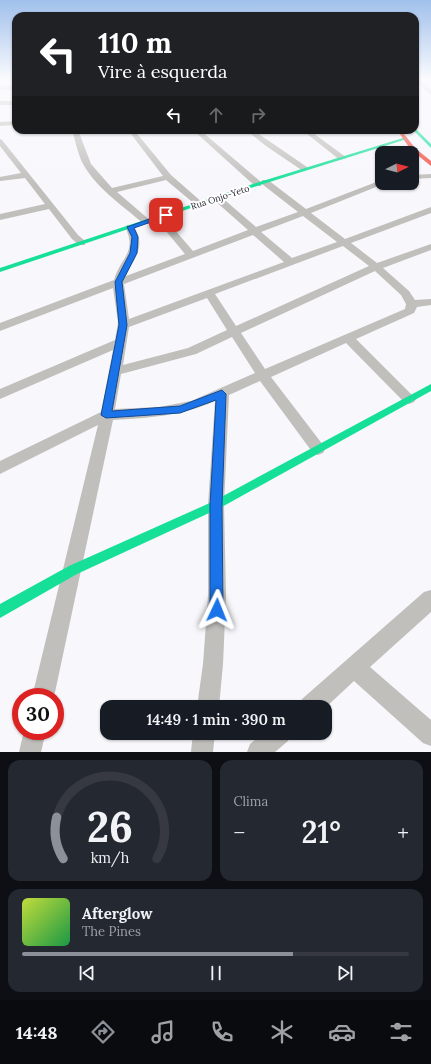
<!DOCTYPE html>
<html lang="pt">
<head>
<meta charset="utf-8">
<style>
  :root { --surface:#171b24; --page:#242831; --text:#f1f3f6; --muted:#9ea1a6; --line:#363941; --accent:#8c9099 }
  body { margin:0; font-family:Lora,serif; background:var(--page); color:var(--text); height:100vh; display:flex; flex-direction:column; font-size:15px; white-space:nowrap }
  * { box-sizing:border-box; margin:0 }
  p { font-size:13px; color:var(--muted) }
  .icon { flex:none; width:22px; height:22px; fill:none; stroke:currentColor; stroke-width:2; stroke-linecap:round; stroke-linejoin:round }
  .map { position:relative; height:752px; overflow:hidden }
  .sheet { display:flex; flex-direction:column; gap:8px; padding:8px; background:#0d0f14; flex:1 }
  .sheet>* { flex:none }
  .banner { position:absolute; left:12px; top:12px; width:407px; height:122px; border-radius:12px; box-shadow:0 1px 3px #0004; background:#202124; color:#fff; overflow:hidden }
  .needle { width:26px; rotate:84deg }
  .fabs { position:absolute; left:375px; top:146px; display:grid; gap:8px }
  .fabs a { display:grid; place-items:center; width:44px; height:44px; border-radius:8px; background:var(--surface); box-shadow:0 1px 3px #0004; font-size:20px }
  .speed { position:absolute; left:12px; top:688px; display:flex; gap:8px; font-size:20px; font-weight:700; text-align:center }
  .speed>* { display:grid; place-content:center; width:52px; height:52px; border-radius:50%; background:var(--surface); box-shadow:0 1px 3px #0004; line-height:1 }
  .speed .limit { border:6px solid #d22; background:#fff; color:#111 }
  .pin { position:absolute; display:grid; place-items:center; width:34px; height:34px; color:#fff; margin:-17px; border-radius:8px; box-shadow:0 2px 6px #0006 }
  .me { position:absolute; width:44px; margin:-22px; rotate:2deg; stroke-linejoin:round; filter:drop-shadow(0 0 3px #0008) }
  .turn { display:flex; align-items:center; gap:14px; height:84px; padding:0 20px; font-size:18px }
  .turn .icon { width:52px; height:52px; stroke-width:2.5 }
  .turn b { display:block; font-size:28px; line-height:34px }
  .lanes { display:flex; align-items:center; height:38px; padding:0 20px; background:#0003; justify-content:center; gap:20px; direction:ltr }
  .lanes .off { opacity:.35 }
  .big { font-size:30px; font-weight:600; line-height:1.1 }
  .sheet .tile { flex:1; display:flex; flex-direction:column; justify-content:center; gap:6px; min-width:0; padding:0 14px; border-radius:12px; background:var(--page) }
  .sheet .dial { align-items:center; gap:0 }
  .dial svg { height:104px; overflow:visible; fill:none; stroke:var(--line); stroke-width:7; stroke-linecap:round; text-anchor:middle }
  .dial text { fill:var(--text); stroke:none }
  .song { display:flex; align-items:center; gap:12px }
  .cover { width:48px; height:48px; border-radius:6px; background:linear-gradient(135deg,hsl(70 70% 55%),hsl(140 70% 35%)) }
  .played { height:4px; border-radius:2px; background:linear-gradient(90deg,var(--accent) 70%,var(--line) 70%) }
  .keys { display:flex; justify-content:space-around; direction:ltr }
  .heat { display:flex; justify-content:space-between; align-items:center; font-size:22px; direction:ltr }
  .sheet .tiles { flex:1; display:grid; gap:8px; grid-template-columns:1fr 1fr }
  .tile:last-child { grid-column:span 2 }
  .trip { position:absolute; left:100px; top:700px; width:232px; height:40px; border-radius:12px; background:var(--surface); box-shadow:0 1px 3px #0004; font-weight:600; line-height:40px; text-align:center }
  .tabs { display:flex; height:64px; justify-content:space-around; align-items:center; background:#090b0e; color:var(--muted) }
  .tabs .icon { width:28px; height:28px }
  .tabs .on { color:var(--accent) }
  .tabs b { font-size:18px; color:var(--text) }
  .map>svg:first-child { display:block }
</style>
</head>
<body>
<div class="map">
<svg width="431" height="752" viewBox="0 0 431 752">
  <rect width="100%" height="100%" fill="#f7f7fc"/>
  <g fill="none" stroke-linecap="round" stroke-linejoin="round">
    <g fill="#c1bfbc" fill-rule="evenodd">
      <path d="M 421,80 L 431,90 L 431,95 L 415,81 Z"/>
      <path d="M 16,85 L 16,89 L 0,90 L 0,86 Z"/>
      <rect x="0" y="101" width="16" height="4"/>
      <path d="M 16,121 L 16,125 L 0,126 L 0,122 Z"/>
      <path d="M 72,130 L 78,130 L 91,164 L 112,188 L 163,176 L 128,130 L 134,130 L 171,175 L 204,204 L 200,207 L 197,206 L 166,180 L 117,192 L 152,222 L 150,224 L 144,224 C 122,205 94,187 81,160 C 77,150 75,140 72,130 Z"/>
      <path d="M 193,130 L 200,130 L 261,182 L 261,186 L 255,186 Z"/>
      <path d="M 246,130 L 253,130 L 310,169 L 303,171 L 266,146 Z"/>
      <path d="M 302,130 L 309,130 L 347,158 L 340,160 Z"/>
      <path d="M 0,139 L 2,140 L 78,235 L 85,241 L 85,245 L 79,245 L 72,239 L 49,209 L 0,220 L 0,214 L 45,204 L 25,178 L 0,181 L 0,177 L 21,173 L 0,146 Z"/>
      <path d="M 431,174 L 431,178 L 412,179 L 412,175 Z"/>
      <path d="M 262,180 L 268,180 L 306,209 L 379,181 L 386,183 L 311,213 L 345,239 L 431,207 L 431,213 L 351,243 L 377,263 L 431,244 L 431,250 L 383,268 L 409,291 L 415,300 L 431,299 L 431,305 L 417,307 L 414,313 L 356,339 L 416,399 L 414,402 L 409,404 L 404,402 L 346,343 L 271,377 L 323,445 L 325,449 L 323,453 L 318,455 L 313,453 L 260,381 L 229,395 L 224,505 L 226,596 L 223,664 L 219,707 L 197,707 L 203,664 L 208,596 L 208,505 L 215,401 C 182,416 148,418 113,420 L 54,697 L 32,697 L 98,425 L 0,474 L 0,461 L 101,412 L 113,350 L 0,399 L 0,389 L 115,340 L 118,322 L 113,288 L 0,331 L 0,323 L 114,280 C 120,258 138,252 125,227 L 127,225 L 133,225 C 147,246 135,256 126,276 L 185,254 L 156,219 L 156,215 L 162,215 L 193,251 L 248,230 L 214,200 L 214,196 L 220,196 L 256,227 L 298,212 L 262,184 ZM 303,216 L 337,242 L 292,258 L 261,232 ZM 253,235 L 284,262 L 129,319 L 124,284 ZM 343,246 L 369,266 L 236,326 L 215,294 ZM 375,271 L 401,295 L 406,304 L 405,309 L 265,369 L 241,333 ZM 207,298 L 227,330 L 188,348 L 123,365 L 129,327 ZM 232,337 L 255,373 L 191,401 L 159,407 L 115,409 L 121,374 L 196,354 Z"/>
      <path d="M 431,590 L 431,612 L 370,667 L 431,720 L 431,746 L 423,743 L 354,681 L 325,708 L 299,707 L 302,699 L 424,592 Z"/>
      <path d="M 24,731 L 46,731 L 41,752 L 19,752 Z"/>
      <path d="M 193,733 L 215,733 L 213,752 L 191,752 Z"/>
      <path d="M 263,733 L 291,733 L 288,741 L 275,752 L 247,752 L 250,744 Z"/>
    </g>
    <g fill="#16e098" fill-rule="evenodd">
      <path d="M 415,128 L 431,144 L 431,148 L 413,130 L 415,130 Z"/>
      <path d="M 403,138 L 407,139 L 260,185 L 0,272 L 0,268 L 256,183 Z"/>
      <path d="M 431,384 L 431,391 L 220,508 L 77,574 L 0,618 L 0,604 L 69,566 L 212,502 Z"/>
    </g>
    <path fill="#f24e42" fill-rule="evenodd" d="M 397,130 L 401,130 L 415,148 L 431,161 L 431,166 L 411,150 Z"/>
  </g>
  <linearGradient id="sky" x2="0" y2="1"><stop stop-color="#a0c0eb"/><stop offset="0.43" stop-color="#fbfbfe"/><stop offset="1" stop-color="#fbfbfe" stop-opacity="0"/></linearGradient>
  <rect width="431" height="186" fill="url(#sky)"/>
  <path fill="#1a73e8" stroke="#114b97" d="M 166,213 L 168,214 L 168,216 L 134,228 L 138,237 L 137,253 L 122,282 L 127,325 L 112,411 L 180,406 L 222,390 L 226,394 L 222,505 L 223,610 L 221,615 L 217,616 L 212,615 L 210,610 L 210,505 L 216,400 L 180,413 L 106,418 L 101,415 L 119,325 L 115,282 L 130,253 L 132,237 L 127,227 Z"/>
  <g text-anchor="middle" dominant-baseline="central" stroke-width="4" stroke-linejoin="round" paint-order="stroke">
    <g font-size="9" fill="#1d1d28" stroke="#fff">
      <text transform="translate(220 197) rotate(-18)">Rua Onjo-Yeto</text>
    </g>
  </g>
</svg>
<div class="fabs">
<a><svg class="needle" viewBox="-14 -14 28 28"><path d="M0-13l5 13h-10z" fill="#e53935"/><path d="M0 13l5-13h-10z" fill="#9ea1a6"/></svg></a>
</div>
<div class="speed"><div class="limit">30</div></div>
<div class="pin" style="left:166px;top:215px;background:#d93025"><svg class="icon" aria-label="arrive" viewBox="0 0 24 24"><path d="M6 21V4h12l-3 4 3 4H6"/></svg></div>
<svg class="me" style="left:217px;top:610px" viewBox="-20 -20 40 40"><path d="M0-17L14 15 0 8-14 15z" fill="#1a73e8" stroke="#fff" stroke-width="4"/></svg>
<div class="trip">14:49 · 1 min · 390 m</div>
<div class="banner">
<div class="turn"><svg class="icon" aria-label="left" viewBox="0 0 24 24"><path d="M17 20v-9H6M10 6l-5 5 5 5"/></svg><div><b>110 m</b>Vire à esquerda</div></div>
<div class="lanes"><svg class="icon" aria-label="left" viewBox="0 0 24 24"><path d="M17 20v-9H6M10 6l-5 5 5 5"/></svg><svg class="icon off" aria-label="ahead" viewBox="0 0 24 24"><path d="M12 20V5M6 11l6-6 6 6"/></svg><svg class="icon off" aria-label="right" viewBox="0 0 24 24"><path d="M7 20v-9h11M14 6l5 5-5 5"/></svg></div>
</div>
</div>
<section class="sheet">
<div class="tiles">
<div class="tile dial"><svg viewBox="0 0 100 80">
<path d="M14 69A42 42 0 1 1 86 69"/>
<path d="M14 69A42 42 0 0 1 9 37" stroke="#8c9099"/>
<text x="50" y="56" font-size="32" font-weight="700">26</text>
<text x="50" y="72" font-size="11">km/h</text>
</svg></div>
<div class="tile"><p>Clima</p>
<div class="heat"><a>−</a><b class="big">21°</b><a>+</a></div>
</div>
<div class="tile">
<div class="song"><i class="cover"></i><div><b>Afterglow</b><p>The Pines</p></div></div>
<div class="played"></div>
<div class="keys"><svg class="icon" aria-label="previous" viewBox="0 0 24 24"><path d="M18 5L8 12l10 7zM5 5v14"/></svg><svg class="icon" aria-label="pause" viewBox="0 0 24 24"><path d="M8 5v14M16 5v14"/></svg><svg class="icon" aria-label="next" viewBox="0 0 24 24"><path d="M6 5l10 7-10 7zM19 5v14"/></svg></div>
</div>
</div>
</section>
<nav class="tabs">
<b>14:48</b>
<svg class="icon on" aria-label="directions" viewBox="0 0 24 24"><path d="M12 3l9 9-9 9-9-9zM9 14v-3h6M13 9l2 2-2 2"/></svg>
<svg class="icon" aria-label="music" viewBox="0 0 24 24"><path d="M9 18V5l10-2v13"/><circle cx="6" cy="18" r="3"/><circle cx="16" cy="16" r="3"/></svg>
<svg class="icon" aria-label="phone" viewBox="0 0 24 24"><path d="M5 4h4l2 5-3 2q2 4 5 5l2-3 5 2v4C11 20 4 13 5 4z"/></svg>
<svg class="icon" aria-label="climate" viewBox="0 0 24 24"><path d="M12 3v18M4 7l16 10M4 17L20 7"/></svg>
<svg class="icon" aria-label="car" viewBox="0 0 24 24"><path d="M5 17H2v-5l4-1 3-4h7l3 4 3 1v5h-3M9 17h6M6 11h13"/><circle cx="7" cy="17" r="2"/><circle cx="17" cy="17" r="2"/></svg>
<svg class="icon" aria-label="filters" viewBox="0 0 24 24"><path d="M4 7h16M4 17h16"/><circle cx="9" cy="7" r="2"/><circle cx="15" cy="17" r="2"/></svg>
</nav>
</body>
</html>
